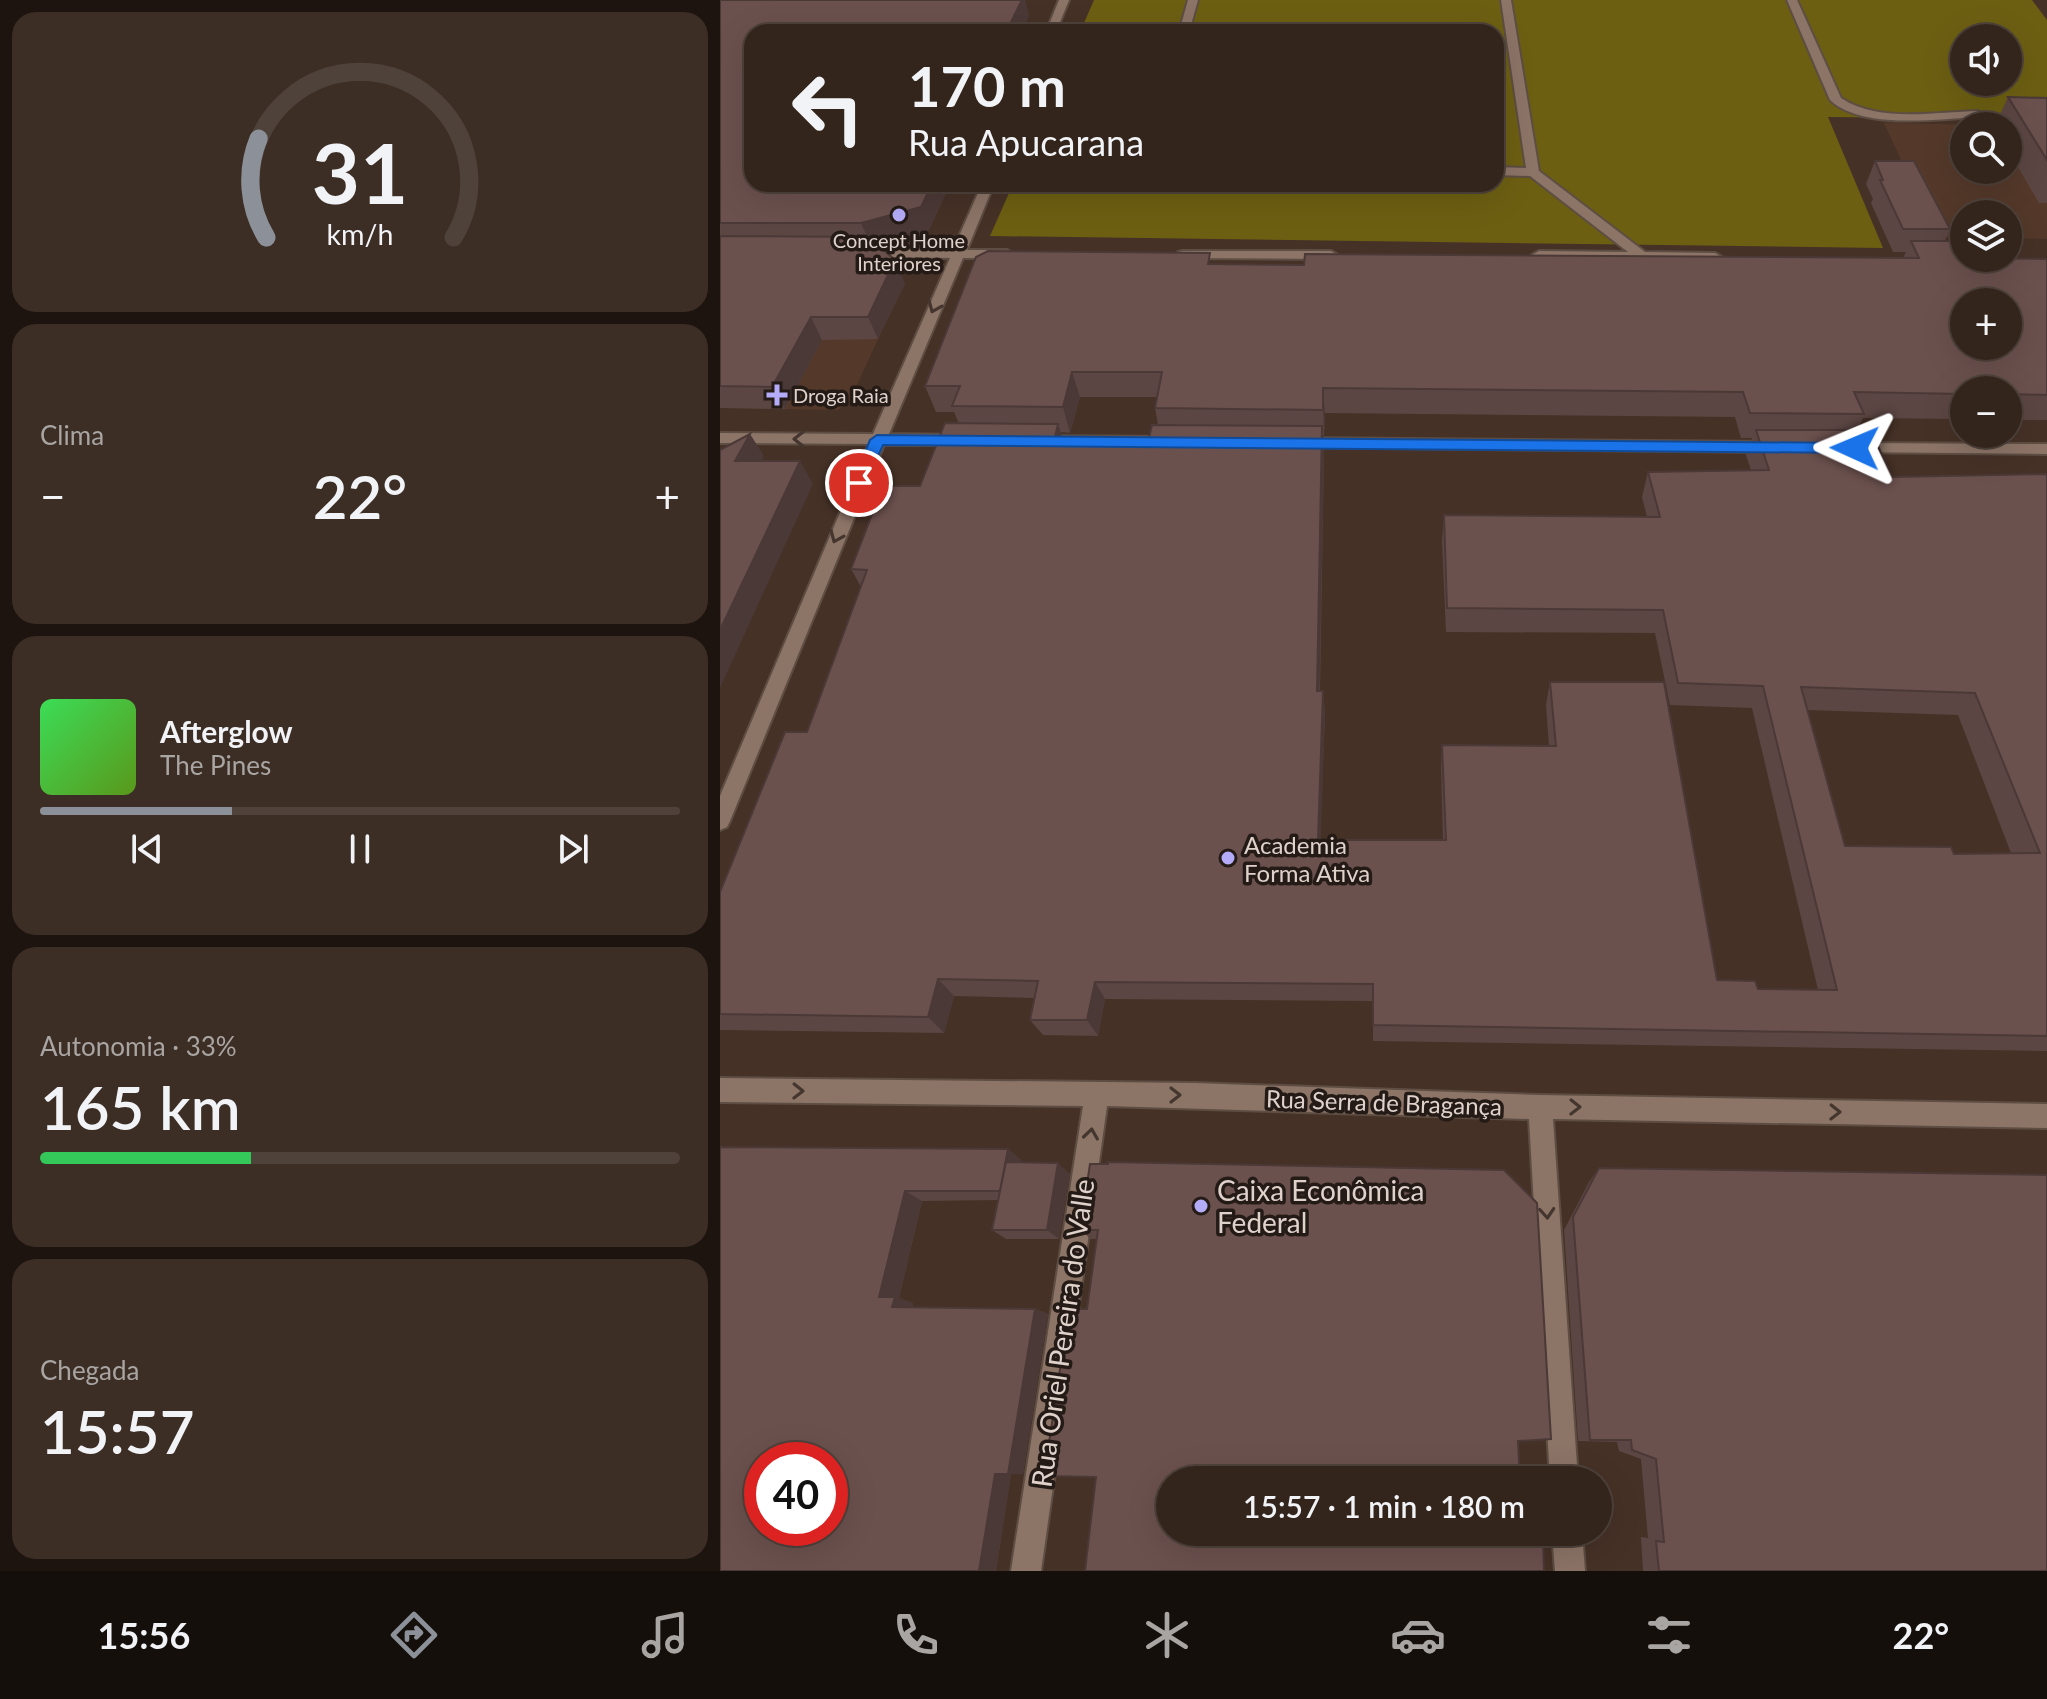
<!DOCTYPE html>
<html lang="pt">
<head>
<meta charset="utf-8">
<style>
  :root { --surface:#34251c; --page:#3c2d25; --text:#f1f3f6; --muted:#a9a5a3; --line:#4e423b; --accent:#8c9099 }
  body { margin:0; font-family:Lato,sans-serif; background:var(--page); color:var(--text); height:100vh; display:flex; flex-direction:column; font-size:30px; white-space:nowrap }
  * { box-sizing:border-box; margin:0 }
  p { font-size:26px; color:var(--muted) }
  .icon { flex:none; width:44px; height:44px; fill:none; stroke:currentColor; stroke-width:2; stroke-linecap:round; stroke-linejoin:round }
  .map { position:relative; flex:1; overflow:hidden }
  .sheet { display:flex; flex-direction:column; gap:12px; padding:12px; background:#1d140f; width:720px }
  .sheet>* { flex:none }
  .guide { position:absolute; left:24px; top:24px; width:760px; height:168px; border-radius:24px; box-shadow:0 8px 32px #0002,0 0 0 2px var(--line); background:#34251c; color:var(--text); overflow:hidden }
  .buttons { position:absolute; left:1230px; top:24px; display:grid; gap:16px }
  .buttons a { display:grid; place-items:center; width:72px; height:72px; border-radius:50%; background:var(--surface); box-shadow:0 8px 32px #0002,0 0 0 2px var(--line); font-size:40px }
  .speed { position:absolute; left:24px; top:1442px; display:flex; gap:16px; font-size:40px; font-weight:700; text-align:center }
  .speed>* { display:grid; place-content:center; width:104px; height:104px; border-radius:50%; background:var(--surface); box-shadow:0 8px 32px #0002,0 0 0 2px var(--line); line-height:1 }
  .speed .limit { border:12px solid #d22; background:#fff; color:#111 }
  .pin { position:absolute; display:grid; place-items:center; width:68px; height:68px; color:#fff; margin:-34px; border:4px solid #fff; border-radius:50%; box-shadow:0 2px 8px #0007 }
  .me { position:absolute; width:88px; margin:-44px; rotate:271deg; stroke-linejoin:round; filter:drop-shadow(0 0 6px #0008) }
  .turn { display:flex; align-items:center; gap:28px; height:168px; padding:0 32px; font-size:36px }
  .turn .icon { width:104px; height:104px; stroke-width:2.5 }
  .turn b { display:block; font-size:56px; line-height:68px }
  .big { font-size:60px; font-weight:600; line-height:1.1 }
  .sheet .widget { flex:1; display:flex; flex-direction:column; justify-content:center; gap:12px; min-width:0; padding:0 28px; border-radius:24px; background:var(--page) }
  .sheet .dial { align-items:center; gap:0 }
  .dial svg { height:208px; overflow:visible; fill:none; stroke:var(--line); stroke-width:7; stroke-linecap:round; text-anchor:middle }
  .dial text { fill:var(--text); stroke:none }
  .song { display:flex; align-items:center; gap:24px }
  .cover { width:96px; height:96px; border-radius:12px; background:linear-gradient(135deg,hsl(130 70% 55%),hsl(90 70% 35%)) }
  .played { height:8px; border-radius:4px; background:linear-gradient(90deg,var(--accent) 30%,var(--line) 30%) }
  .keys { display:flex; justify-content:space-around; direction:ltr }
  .heat { display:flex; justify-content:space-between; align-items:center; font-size:44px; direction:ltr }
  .charge { height:12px; border-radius:6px; background:linear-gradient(90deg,#34c759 33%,var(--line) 0) }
  .trip { position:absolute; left:436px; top:1466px; width:456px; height:80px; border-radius:40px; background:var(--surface); box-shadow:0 8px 32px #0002,0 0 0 2px var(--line); font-weight:600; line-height:80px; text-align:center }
  .menu { display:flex; height:128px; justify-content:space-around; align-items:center; background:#150f0b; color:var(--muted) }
  .menu .icon { width:56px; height:56px }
  .menu .current { color:var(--accent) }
  .menu b { font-size:36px; color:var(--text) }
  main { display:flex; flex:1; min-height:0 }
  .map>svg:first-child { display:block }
</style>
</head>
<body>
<main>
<section class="sheet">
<div class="widget dial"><svg viewBox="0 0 100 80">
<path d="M14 69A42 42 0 1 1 86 69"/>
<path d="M14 69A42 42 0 0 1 11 31" stroke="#8c9099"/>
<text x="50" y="56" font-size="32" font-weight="700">31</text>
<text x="50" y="72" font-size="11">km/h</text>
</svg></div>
<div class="widget"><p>Clima</p>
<div class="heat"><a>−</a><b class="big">22°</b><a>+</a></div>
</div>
<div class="widget">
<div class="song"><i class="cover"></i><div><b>Afterglow</b><p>The Pines</p></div></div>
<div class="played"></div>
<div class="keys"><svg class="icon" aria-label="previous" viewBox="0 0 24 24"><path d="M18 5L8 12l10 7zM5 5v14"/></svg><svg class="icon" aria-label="pause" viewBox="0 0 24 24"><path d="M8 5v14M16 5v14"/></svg><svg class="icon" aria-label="next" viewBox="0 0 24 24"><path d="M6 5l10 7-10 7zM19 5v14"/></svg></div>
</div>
<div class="widget"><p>Autonomia · 33%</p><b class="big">165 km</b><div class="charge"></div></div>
<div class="widget"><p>Chegada</p><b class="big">15:57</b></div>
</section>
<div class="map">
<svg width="1327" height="1571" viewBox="0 0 1327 1571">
  <rect width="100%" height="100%" fill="#463126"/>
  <g fill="#54392a" fill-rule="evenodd">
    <path d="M 1164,123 L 1327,126 L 1327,239 L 1288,238 L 1288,214 L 1244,214 L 1244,238 L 1217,237 ZM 1244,126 L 1288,126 L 1288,170 L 1244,170 Z"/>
    <path d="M 11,326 L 158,339 L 130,400 L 118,410 L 0,408 Z"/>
  </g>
  <path fill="#6d5f12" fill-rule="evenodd" d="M 374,0 L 1312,0 L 1327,20 L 1327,119 L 1108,117 L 1163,248 L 270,236 L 293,184 L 776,184 L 776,32 L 360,32 ZM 1244,38 L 1288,38 L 1288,82 L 1244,82 Z"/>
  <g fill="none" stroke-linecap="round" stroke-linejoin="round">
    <defs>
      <g id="minor">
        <path d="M 339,0 L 349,0 L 336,32 L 326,32 Z"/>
        <path d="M 468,0 L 478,0 L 469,32 L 459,32 Z"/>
        <path d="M 781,0 L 791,0 L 819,171 L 925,252 L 995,253 L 1002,257 L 1000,260 L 814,258 L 812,255 L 819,251 L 908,252 L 810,176 L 776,175 L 776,167 L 806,168 Z"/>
        <path d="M 1067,0 L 1077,0 L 1121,98 C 1158,123 1215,112 1258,111 L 1264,114 L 1258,117 C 1217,119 1142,130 1110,100 Z"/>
        <path d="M 262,184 L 274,184 L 247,250 L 287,250 L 294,254 L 287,258 L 243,258 L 169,434 L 244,435 L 252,440 L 244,445 L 164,445 L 10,821 L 7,827 L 0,830 L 0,796 L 149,444 L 0,443 L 0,433 L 153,434 L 230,258 L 143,257 L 136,253 L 143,249 L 233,250 Z"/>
        <path d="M 463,251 L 611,251 L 618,255 L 611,259 L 458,258 L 458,252 Z"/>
        <path d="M 316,436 L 456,437 L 464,442 L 456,447 L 310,445 L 310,437 Z"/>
        <path d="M 576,438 L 1056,442 L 1064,447 L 1056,452 L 570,447 L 570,439 Z"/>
        <path d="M 1132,443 L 1327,444 L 1327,454 L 1126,452 L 1124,448 Z"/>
        <path d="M 0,1078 L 475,1083 L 820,1095 L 1327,1104 L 1327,1128 L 833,1119 L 858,1480 L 830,1480 L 809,1119 L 387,1106 L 321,1571 L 291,1571 L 363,1106 L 0,1102 Z"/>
        <path d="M 832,1532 L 862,1532 L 865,1571 L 835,1571 Z"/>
      </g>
    </defs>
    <use href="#minor" stroke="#5d4d43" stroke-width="4"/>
    <use href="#minor" fill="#8c7467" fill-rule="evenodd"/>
  </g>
  <g fill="#5c4643" fill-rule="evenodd">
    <path d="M 0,0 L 305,0 L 309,16 L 32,184 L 230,184 L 209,230 L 157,244 L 185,283 L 158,339 L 102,340 L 65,409 L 0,408 Z"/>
    <path d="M 1288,97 L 1327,98 L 1327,203 L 1319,203 L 1288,150 L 1288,126 L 1275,126 Z"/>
    <path d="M 1155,161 L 1230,229 L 1225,241 L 1244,258 L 1327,259 L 1327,420 L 1288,420 L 1288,390 L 1244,390 L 1244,419 L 1143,418 L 1137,430 L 1172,477 L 1327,474 L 1327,1051 L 653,1041 L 653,1001 L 385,999 L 378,1036 L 323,1035 L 310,1020 L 315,998 L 234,996 L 224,1033 L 0,1030 L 0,892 L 87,732 L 141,587 L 131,569 L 200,486 L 239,424 L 234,412 L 216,412 L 205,386 L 491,264 L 584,265 L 1183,258 L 1186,252 L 1173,252 L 1151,203 L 1153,199 L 1146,184 ZM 360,397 L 437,397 L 435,408 L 438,425 L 427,446 L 345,445 L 341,432 L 350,433 ZM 605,413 L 1015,417 L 1021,438 L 1032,438 L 1026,455 L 1031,470 L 928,472 L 922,497 L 927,517 L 724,515 L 722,540 L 726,632 L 935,633 L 950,705 L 1032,708 L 1098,990 L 1038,989 L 997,980 L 830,682 L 826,705 L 829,746 L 722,745 L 721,767 L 723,840 L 600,840 L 605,714 L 603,691 L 600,691 L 604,451 L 603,435 L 604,435 ZM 1088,710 L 1238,715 L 1291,853 L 1234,854 L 1125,846 Z"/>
    <path d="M 0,1147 L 288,1149 L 301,1160 L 300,1162 L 350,1174 L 339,1239 L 286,1239 L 272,1230 L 278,1200 L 202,1201 L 179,1298 L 193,1303 L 192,1307 L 315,1309 L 328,1314 L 303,1474 L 291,1474 L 276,1571 L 0,1571 Z"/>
    <path d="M 370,1164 L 831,1439 L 798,1441 L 804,1535 L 816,1535 L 823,1538 L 824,1571 L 376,1477 L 367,1309 L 377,1239 L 371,1239 L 360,1230 Z"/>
    <path d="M 879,1168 L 1327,1571 L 923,1571 L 921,1537 L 928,1538 L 921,1459 L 899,1451 L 897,1442 L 858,1441 L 844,1230 L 869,1182 Z"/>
  </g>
  <g fill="#4b3937">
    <path d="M 302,0 L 305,0 L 309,16 L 302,32 L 286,32 Z"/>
    <path d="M 212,184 L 230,184 L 209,230 L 151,246 L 141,223 Z"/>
    <path d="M 175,260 L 185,283 L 158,339 L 148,317 Z"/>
    <path d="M 91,317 L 102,340 L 65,409 L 52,387 Z"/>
    <path d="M 352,372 L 360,397 L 350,433 L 343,407 Z"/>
    <path d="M 603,388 L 605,413 L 604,435 L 603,410 Z"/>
    <path d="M 338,424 L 346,449 L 333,445 Z"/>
    <path d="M 602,426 L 604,451 L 599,714 L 597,691 Z"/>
    <path d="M 30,434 L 44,456 L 30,483 L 15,461 Z"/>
    <path d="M 80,461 L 93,484 L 0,688 L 0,630 Z"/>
    <path d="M 603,691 L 605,714 L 600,860 L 598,840 Z"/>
    <path d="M 218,979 L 234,996 L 224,1033 L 208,1017 Z"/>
    <path d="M 375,982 L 385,999 L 378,1036 L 367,1020 Z"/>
    <path d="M 288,1149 L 301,1160 L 293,1200 L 280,1191 Z"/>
    <path d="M 338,1163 L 350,1174 L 339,1239 L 327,1230 Z"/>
    <path d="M 185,1191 L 202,1201 L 179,1298 L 193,1303 L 191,1312 L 172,1307 L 159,1297 Z"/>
    <path d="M 315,1309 L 328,1314 L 303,1474 L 291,1474 L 276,1571 L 259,1571 L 275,1474 Z"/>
  </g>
  <g fill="#6b514e" stroke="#4b3937" stroke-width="2" fill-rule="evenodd">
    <path d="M 0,0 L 302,0 L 286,32 L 32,32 L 32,184 L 212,184 L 201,207 L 141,223 L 0,223 Z"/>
    <path d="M 1288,97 L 1327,98 L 1327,160 Z"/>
    <path d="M 1155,161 L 1194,161 L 1230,229 L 1183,229 L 1160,180 L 1163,180 Z"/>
    <path d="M 0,236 L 149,237 L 175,260 L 148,317 L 91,317 L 52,387 L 0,386 Z"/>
    <path d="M 1191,241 L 1238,241 L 1244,252 L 1244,258 L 1327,259 L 1327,395 L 1288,394 L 1288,390 L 1244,390 L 1244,394 L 1134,392 L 1144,414 L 1030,413 L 1023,392 L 603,388 L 603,410 L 435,408 L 442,372 L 352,372 L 343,407 L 232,406 L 240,386 L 205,386 L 256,257 L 268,251 L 490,253 L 488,264 L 584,265 L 585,254 L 1199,258 ZM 1244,302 L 1288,302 L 1288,346 L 1244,346 Z"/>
    <path d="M 225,423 L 338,424 L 333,445 L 427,446 L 432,425 L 602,426 L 597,691 L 603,691 L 598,840 L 726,840 L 722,745 L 836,746 L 830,682 L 944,682 L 997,980 L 1035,981 L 1038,989 L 1117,990 L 1043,686 L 958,683 L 943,610 L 727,608 L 724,515 L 940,517 L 928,472 L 1049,470 L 1036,430 L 1151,430 L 1172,477 L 1327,474 L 1327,1036 L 653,1025 L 653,984 L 375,982 L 367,1020 L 310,1020 L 318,981 L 218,979 L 208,1017 L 0,1014 L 0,892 L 65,732 L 87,732 L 147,570 L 131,569 L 163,486 L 200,486 ZM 1081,687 L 1255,693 L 1320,853 L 1234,854 L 1231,847 L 1125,846 Z"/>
    <path d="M 30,434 L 15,461 L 80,461 L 0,630 L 0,450 Z"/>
    <path d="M 0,1147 L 288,1149 L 280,1191 L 185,1191 L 159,1297 L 175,1297 L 172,1307 L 315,1309 L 288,1474 L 275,1474 L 259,1571 L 0,1571 ZM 42,1460 L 110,1460 L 110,1528 L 42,1528 Z"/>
    <path d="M 286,1162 L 338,1163 L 327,1230 L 272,1230 Z"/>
    <path d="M 388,1162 L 784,1170 L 817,1203 L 831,1439 L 798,1441 L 800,1480 L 450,1480 L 450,1532 L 804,1532 L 804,1538 L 823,1538 L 824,1571 L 365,1571 L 376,1477 L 324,1476 L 349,1309 L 367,1309 L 378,1230 L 360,1230 L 370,1164 L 388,1164 Z"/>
    <path d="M 879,1168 L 1327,1175 L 1327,1571 L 939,1571 L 936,1541 L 944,1542 L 936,1459 L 912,1450 L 911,1440 L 870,1440 L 853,1217 Z"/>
  </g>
  <defs><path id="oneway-chevron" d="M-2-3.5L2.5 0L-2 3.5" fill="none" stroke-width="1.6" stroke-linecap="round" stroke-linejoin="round" transform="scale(2)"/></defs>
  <g stroke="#44362e">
    <use href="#oneway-chevron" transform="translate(214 307) rotate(113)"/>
    <use href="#oneway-chevron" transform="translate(79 439) rotate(-179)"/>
    <use href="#oneway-chevron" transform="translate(116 537) rotate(113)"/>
    <use href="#oneway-chevron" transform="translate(78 1091) rotate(1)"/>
    <use href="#oneway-chevron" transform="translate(455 1095)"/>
    <use href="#oneway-chevron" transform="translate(855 1107) rotate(1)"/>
    <use href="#oneway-chevron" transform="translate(1115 1112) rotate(1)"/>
    <use href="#oneway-chevron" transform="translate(371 1134) rotate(-82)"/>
    <use href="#oneway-chevron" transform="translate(827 1213) rotate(86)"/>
  </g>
  <path fill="#1a73e8" stroke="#114b97" stroke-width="2" d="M 157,435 L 1135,443 L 1142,448 L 1135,453 L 163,445 L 144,487 L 134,487 L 132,483 L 150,440 Z"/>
  <g fill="#b5acf9" stroke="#251b16" stroke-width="3">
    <circle cx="179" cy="215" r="8"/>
    <path d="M53 383h8v8h8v8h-8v8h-8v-8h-8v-8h8z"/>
    <circle cx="508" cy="858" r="8"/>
    <circle cx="481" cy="1206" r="8"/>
  </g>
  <g text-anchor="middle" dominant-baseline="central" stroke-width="7" stroke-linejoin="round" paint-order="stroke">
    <g font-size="20" fill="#dfd2cb" stroke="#251b16">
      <text x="179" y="240">Concept Home<tspan x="179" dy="23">Interiores</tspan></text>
      <text x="73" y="395" text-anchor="start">Droga Raia</text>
    </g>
    <g font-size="24" fill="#dfd2cb" stroke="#251b16" text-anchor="start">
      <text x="524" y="844">Academia<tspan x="524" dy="28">Forma Ativa</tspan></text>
    </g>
    <g font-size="24" fill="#dfd2cb" stroke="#251b16">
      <text transform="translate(664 1102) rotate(2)">Rua Serra de Bragança</text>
    </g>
    <g font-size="28" fill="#dfd2cb" stroke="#251b16" text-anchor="start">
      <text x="497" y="1190">Caixa Econômica<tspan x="497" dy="32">Federal</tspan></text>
    </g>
    <g font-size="28" fill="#dfd2cb" stroke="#251b16">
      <text transform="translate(342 1333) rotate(-82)">Rua Oriel Pereira do Valle</text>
    </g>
  </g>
</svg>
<div class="buttons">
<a><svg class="icon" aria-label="sound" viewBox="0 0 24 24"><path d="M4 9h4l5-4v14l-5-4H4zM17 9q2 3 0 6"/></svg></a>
<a><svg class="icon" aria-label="search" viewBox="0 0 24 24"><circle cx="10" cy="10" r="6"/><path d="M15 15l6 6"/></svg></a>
<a><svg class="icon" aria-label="layers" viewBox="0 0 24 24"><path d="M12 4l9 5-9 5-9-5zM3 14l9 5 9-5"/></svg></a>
<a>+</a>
<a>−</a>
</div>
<div class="speed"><div class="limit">40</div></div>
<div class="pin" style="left:139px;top:483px;background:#d93025"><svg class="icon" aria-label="arrive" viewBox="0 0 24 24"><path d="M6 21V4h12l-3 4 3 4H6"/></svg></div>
<svg class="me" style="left:1135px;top:448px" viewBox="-20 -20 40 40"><path d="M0-17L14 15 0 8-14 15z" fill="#1a73e8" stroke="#fff" stroke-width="4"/></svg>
<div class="trip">15:57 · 1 min · 180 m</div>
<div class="guide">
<div class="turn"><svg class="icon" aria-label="left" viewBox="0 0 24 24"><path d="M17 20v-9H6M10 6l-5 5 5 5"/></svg><div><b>170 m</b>Rua Apucarana</div></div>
</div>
</div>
</main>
<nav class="menu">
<b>15:56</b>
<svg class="icon current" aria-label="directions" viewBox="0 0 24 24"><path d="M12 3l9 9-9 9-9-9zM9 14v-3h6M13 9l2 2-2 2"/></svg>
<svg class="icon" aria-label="music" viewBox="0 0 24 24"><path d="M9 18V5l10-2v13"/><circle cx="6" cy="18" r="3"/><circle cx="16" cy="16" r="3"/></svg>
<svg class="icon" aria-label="phone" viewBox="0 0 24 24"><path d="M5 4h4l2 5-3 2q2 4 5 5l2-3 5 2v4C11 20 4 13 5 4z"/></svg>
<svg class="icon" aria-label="climate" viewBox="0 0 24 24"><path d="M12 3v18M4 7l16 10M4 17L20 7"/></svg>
<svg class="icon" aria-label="car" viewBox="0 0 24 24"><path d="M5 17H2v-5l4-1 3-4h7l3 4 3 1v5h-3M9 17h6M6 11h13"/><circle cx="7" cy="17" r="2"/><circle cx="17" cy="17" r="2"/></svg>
<svg class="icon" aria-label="filters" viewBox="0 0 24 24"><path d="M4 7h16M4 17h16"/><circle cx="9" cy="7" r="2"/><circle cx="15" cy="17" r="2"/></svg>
<b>22°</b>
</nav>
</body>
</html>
